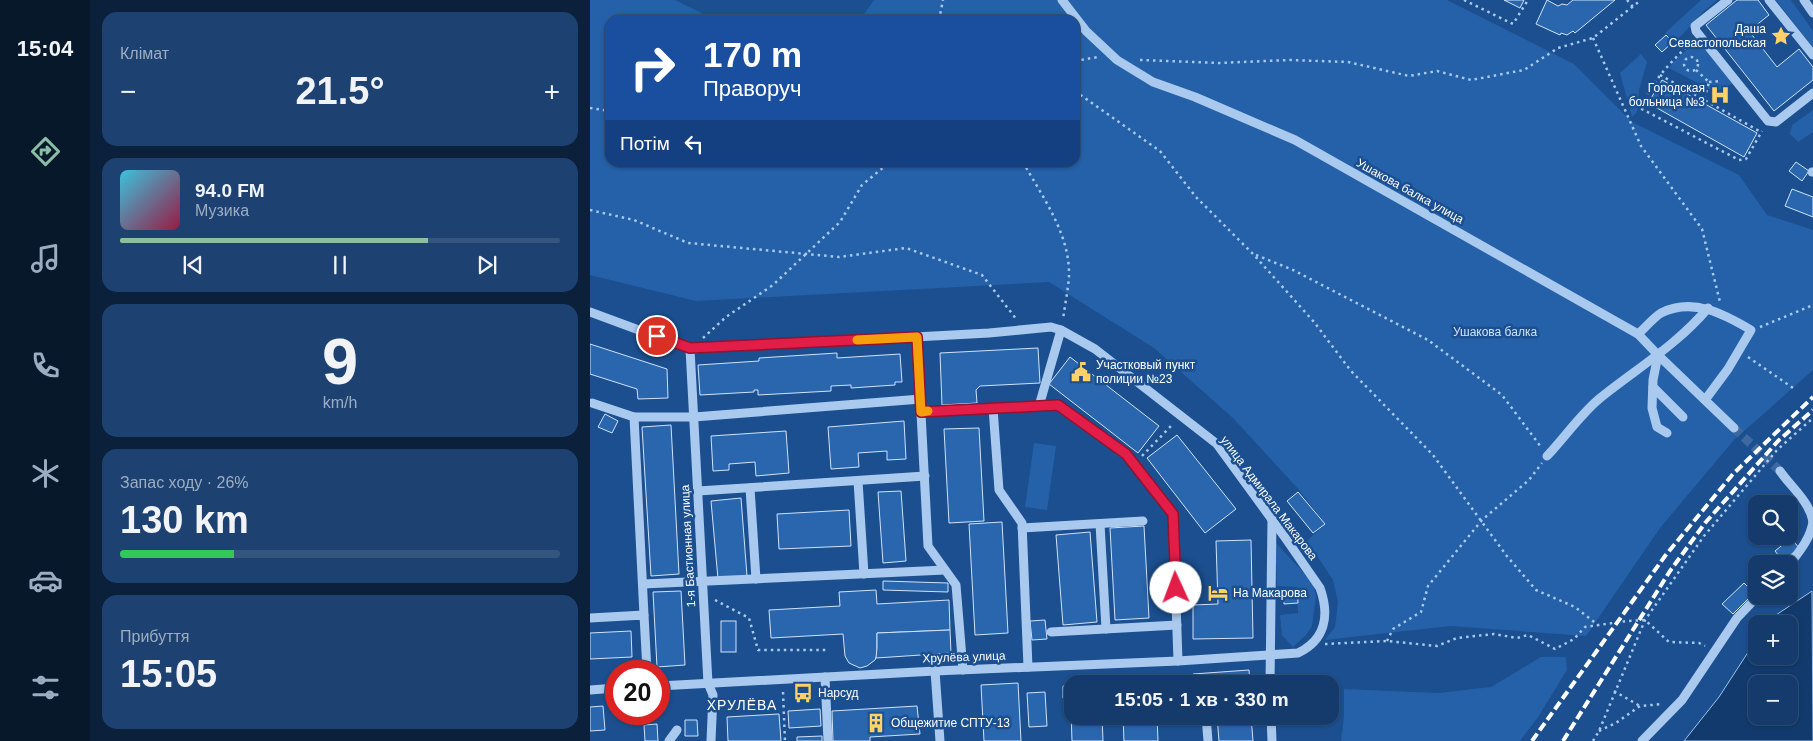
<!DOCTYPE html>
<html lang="uk">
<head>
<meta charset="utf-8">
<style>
  :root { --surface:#143b6b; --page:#1d4271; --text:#f1f3f6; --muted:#9dadc1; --line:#33557e; --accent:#8abfa5 }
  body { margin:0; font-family:Helvetica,sans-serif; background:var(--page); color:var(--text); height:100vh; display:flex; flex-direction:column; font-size:19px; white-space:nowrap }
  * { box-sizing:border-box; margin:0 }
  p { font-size:16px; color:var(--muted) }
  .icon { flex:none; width:28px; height:28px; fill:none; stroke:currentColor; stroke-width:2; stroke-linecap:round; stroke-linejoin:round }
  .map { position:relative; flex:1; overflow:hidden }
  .details { display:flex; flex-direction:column; gap:12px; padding:12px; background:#0b203b; width:500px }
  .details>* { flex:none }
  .guide { position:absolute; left:15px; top:15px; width:475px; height:152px; border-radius:15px; box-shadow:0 1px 4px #0004,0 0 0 1px var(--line); background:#1a4fa0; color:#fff; overflow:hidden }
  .buttons { position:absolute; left:1158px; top:495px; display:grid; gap:10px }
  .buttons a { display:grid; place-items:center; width:50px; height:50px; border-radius:10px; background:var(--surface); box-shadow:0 1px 4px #0004,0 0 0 1px var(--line); font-size:25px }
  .speed { position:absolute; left:15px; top:660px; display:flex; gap:10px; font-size:25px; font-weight:700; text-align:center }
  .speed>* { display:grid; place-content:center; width:65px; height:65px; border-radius:50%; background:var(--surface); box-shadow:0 1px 4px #0004,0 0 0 1px var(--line); line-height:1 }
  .speed .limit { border:8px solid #d22; background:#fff; color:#111 }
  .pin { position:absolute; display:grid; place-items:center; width:42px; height:42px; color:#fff; margin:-21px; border:2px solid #fff; border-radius:50%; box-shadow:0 1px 5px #0007 }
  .me { position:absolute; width:55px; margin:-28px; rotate:358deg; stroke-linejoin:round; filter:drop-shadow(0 0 4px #0008) }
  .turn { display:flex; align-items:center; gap:18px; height:105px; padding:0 15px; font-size:22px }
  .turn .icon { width:65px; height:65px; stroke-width:2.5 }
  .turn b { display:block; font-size:35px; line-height:42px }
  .then { display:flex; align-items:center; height:48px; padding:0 15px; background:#0003; gap:10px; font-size:19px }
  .big { font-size:38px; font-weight:700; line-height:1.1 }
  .details .card { flex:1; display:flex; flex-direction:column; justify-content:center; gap:8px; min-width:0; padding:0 18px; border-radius:15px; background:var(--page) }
  .details .dial { align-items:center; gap:0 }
  .dial b { font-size:65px; line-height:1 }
  .song { display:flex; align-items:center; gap:15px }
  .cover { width:60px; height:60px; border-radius:8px; background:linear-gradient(135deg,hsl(190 70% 55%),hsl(340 70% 35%)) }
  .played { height:5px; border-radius:2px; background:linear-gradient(90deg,var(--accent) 70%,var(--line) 70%) }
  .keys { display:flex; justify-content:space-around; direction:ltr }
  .heat { display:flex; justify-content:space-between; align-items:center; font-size:28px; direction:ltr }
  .charge { height:8px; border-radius:4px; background:linear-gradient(90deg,#34c759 26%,var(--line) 0) }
  .trip { position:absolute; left:474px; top:675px; width:275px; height:50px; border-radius:15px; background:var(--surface); box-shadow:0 1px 4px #0004,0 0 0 1px var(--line); font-weight:700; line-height:50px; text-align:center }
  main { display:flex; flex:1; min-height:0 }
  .menu { display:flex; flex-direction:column; width:90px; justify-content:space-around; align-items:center; background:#08182b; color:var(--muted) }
  .menu .icon { width:35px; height:35px }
  .menu .active { color:var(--accent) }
  .menu b { font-size:22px; color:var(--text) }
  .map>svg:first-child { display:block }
</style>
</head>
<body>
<main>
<nav class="menu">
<b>15:04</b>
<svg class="icon active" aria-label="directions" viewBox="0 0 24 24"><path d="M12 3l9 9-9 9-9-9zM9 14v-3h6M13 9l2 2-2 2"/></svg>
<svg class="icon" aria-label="music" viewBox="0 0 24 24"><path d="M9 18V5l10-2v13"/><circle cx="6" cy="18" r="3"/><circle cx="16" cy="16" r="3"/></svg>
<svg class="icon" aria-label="phone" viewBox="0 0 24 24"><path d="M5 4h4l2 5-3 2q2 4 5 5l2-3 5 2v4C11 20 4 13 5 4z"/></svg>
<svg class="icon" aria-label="climate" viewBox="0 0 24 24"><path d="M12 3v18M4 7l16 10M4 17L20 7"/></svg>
<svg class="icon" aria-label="car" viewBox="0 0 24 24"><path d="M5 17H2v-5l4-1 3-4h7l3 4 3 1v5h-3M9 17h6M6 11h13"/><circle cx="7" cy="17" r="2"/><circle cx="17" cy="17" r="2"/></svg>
<svg class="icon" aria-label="filters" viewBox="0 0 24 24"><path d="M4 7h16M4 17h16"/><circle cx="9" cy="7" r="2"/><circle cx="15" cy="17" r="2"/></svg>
</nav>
<section class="details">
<div class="card"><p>Клімат</p>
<div class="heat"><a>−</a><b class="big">21.5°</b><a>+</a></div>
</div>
<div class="card">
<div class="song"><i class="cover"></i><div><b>94.0 FM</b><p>Музика</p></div></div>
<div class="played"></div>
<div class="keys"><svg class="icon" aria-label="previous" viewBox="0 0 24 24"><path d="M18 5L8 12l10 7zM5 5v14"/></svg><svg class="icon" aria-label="pause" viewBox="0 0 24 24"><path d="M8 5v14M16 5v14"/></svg><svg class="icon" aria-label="next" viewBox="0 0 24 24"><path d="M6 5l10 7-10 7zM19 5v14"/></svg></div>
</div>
<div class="card dial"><b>9</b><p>km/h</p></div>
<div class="card"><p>Запас ходу · 26%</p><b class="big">130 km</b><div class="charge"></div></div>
<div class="card"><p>Прибуття</p><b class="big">15:05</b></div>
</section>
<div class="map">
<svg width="1223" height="741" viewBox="0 0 1223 741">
  <rect width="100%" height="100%" fill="#1b4f8f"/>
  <g fill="#2461a8">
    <path d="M 0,0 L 85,0 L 126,20 L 20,20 L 20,162 L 485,162 L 485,20 L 270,20 L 284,0 L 857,0 L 984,64 L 1042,122 L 1149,175 L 1177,215 L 1223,230 L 1223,370 L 1144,440 L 1070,528 L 996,636 L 860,626 L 735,640 L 745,627 L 748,602 L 743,580 L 717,541 L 735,524 L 710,491 L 644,419 L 564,348 L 459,282 L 106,301 L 0,275 Z"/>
    <path d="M 1111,0 L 1127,0 L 1114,11 L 1089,38 L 1083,38 L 1075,33 Z"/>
    <path d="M 1186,0 L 1201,0 L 1223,31 L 1223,48 Z"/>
    <path d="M 1108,40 L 1137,72 L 1142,84 L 1134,89 L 1123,91 L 1079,68 L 1084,61 Z"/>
    <path d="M 1051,54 L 1057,62 L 1049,90 L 1047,112 L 1042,117 L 1030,73 Z"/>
    <path d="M 1223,110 L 1223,132 L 1208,142 L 1200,134 L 1202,125 Z"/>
    <path d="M 444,443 L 466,446 L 457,510 L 435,507 Z"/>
    <path d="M 685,542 L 723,583 L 726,596 L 722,626 L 716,635 L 703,647 L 692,635 L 690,615 L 708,613 L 707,587 L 687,586 Z"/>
    <path d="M 951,657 L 976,657 L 977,670 L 948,717 L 930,741 L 751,741 L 754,717 L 754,689 L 849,693 L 901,687 Z"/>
  </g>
  <path fill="#123a6d" stroke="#9cc4f0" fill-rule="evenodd" d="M 1222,591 L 1223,741 L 1094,741 L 1129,697 L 1166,640 L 1166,656 L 1199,656 L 1199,624 L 1177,624 L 1180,619 ZM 1166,684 L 1199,684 L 1199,716 L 1166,716 Z"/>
  <g fill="#2a66ad" stroke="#cfe3fa">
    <path d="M 914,0 L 934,0 L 930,8 Z"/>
    <path d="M 957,0 L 968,6 L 972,4 L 977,5 L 983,0 L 1025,0 L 985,33 L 983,31 L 977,35 L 971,33 L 970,35 L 946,24 Z"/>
    <path d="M 1147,0 L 1168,0 L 1179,15 L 1159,31 L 1187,67 L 1209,49 L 1223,67 L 1223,80 L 1184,111 L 1116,25 Z"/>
    <path d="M 1076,35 L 1083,42 L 1072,52 L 1065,45 Z"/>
    <path d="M 1072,80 L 1167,133 L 1154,157 L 1058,103 Z"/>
    <path d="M 1206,162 L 1219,171 L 1212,181 L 1199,171 Z"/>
    <path d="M 1202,189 L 1223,197 L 1223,217 L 1195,206 Z"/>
    <path d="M 0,344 L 77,369 L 78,398 L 48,399 L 47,389 L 0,374 Z"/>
    <path d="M 448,348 L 450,383 L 390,386 L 386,390 L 387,403 L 352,405 L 350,353 Z"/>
    <path d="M 247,353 L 247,358 L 310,354 L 312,382 L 305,382 L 305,385 L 261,388 L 261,385 L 241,386 L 241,391 L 168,395 L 168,390 L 164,390 L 164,392 L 110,395 L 108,365 L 169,361 L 169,358 Z"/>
    <path d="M 480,357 L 569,426 L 548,453 L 459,384 Z"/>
    <path d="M 15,414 L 28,421 L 22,433 L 8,427 Z"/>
    <path d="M 314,421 L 316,459 L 297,460 L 297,451 L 268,453 L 269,467 L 241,469 L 238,427 Z"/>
    <path d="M 81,425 L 89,574 L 61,576 L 52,427 Z"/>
    <path d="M 389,428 L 394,521 L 359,523 L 354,429 Z"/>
    <path d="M 196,431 L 199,473 L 166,476 L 165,462 L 139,464 L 139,470 L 123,471 L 121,436 Z"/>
    <path d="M 587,435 L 646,509 L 615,533 L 557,458 Z"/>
    <path d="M 311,491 L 316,561 L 293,563 L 288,492 Z"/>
    <path d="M 708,492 L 735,524 L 723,533 L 697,501 Z"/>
    <path d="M 151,498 L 157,576 L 128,579 L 121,501 Z"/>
    <path d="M 259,510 L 261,546 L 189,549 L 187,514 Z"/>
    <path d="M 412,522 L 418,633 L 385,635 L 379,524 Z"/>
    <path d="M 554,526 L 559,618 L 525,620 L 520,528 Z"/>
    <path d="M 500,532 L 507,622 L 473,625 L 466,535 Z"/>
    <path d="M 1201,538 L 1209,548 L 1193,561 L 1185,551 Z"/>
    <path d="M 661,540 L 663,638 L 603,639 L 603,605 L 628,604 L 626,541 Z"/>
    <path d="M 293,581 L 358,583 L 358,592 L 293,590 Z"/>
    <path d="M 1154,583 L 1164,593 L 1143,614 L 1132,604 Z"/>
    <path d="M 707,589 L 708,603 L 694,604 L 693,590 Z"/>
    <path d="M 286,590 L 287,604 L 359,600 L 360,630 L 287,633 L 287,655 L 285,660 L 277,666 L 270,668 L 259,663 L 255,656 L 253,634 L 181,638 L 179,610 L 250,606 L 249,592 Z"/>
    <path d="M 91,591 L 95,665 L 67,667 L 63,592 Z"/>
    <path d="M 455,620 L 457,639 L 442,640 L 440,621 Z"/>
    <rect x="131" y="621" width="15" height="31"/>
    <path d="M 360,630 L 361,653 L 286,658 L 287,648 L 287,633 Z"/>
    <path d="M 41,631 L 42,657 L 0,659 L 0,633 Z"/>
    <path d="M 659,670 L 660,684 L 603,684 L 603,674 Z"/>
    <path d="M 565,679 L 565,684 L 531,684 L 531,681 Z"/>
    <path d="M 428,683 L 431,741 L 394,741 L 391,685 Z"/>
    <path d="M 480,684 L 482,684 L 482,716 L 512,716 L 513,741 L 482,741 Z"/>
    <path d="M 480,685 L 481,698 L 473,698 L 473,686 Z"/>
    <path d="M 455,692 L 457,726 L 439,727 L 437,693 Z"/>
    <path d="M 13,706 L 15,730 L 0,731 L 0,707 Z"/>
    <path d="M 327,706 L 330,734 L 280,737 L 280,741 L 243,741 L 242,711 Z"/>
    <path d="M 230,709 L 231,726 L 199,728 L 198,711 Z"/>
    <path d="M 189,714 L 191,741 L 138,741 L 137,717 Z"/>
    <path d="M 533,716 L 567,716 L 568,741 L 534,741 Z"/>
    <path d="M 627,716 L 661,716 L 663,741 L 629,741 Z"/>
    <path d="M 95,720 L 107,720 L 108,736 L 95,736 Z"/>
    <path d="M 67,724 L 68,741 L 55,741 L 54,725 Z"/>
    <path d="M 232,736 L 232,741 L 207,741 L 207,737 Z"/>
  </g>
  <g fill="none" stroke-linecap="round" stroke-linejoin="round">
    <path stroke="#3d69a0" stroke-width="9" stroke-dasharray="9 4.5" stroke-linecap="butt" d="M 1144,428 L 1190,471"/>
    <g stroke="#a9c9ee" stroke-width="2.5" stroke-dasharray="2.5 4" stroke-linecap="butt">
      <path d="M 874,0 L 923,24 L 938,0"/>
      <path d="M 1037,0 L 1043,7"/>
      <path d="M 349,20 L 353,0"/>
      <path d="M 1003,38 L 1051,146 L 1112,229 L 1130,302"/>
      <path d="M 1101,43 C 1080,62 1062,82 1050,108 L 1149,160 L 1156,159 L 1172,131"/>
      <circle cx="1101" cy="64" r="7"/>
      <path d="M 550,60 L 628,63 L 700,60 L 758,62 L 819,76 L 847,71 L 881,80 L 934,70 L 968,48 L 1003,38 L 1051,0"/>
      <path d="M 485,61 L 508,57"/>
      <path d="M 1106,70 L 1119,82 L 1114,100"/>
      <path d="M 1070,75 L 1171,132"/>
      <path d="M 1119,82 L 1132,81"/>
      <path d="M 485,91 L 570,151 L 606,197 L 664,255 L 724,322 L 761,371 L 843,455 L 916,555 L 946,590 L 985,607 L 1008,625"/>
      <path d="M 0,108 L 20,111"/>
      <path d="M 433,162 C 453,198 480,234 479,276 C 478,290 475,305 473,319"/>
      <path d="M 0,210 L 44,220 L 98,243 L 249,257 L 316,248 L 392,275 L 427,320"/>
      <path d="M 666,255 L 703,270 L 838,340 L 912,395 L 951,447"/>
      <path d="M 1170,327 L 1223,305"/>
      <path d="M 113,338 L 136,317 L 183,285 L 250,222 L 272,185 L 300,162"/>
      <path d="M 1158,357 L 1206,390"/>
      <path d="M 552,456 L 581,426"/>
      <path d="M 125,600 L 159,618 L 168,650 L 238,650"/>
      <path d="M 797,641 L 803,629 L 831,612 L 838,586 L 892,520 L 939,480 L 952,463"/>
      <path d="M 735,644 L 797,641 L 847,646 L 867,638 L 904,634 L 927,638 L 938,635 L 965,649 L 984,639 L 995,627 L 1037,621 L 1055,620 L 1079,642 L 1109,643 L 1115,646"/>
      <path d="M 1024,691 L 1050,706"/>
      <path d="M 193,692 L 195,741"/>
      <path d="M 1009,731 L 1026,723 L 1050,706 L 1073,704"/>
      <path d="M 1003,741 L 1009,731 L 1055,620 L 1114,536 L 1187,450 L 1223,418"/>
    </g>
    <g stroke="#a9c9ee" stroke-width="9">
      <path d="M 472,0 L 496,31 L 527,60 L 563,82 L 605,97 L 705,140 L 1048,334 L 1068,355 L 1144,428"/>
      <path d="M 1138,0 L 1105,26 L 1106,31 L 1178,121 L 1186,122 L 1223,93"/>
      <path d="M 1179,0 L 1223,55"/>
      <path d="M 1214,0 L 1223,13"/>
      <path d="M 1222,172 L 1223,172"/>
      <path d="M 0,312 L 100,349 L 399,333 L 461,327 L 471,330 L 505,349 L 627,444 L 694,536 L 730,588 C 740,616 735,640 708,653 L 588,661 L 345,671 L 69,686"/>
      <path d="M 1048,334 C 1055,328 1063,318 1071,313 C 1103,297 1134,314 1161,330 L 1138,369 L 1115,400"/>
      <path d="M 327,337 L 338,546 L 366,585 L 373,670"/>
      <path d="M 100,349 L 118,683 L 123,695 L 121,741"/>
      <path d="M 1068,355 L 1063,380 L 1062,408 L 1067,427 L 1077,433"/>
      <path d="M 1063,387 L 1093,417"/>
      <path d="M 2,403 L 44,417 L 54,615"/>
      <path d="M 449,406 L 471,330"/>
      <path d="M 403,408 L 409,490 L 432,523 L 438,667"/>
      <path d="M 331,412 L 468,405 L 536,453 L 583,514 L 588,661"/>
      <path d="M 44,417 L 104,417 L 331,399"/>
      <path d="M 957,456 C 974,438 991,414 1009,399 C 1046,369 1087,345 1118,308"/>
      <path d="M 1190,471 C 1201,487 1219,501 1223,521"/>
      <path d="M 268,481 L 274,574"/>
      <path d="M 160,488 L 166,579"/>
      <path d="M 108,491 L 335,476"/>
      <path d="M 510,524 L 516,629"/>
      <path d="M 432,528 L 553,521"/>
      <path d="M 1199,565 C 1209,552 1221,538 1223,521"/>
      <path d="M 53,584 L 355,570"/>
      <path d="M 0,618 L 54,615 L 57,671"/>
      <path d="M 461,632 L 587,625"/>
      <path d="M 345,671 L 350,741"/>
      <path d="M 235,677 L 238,741"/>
      <path d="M 680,684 L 682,518"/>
      <path d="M 0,690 L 26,688"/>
      <path d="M 616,716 L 618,741"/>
      <path d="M 681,716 L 682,741"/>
      <path d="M 79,741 L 87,730"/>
      <path d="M 1052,741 L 1092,700 L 1147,618 L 1168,596"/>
    </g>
    <g stroke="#fff" stroke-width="4" stroke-dasharray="9 4" stroke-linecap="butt">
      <path d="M 942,741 L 1075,556 L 1143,474 L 1223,397"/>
      <path d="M 973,741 L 1080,571 L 1115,523 L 1188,441 L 1223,410"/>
    </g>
  </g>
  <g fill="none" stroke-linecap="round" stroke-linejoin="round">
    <defs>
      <path id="route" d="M 67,336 L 100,348 L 327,337 L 331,412 L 468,405 L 536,454 L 583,514 L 586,588"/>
    </defs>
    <use href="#route" stroke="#92132f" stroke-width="12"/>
    <use href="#route" stroke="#e11d48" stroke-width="9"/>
    <path stroke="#f59e0b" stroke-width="9" d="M 267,340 L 327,337 L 331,412 L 338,411"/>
  </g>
  <defs>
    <symbol id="sight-bare" viewBox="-9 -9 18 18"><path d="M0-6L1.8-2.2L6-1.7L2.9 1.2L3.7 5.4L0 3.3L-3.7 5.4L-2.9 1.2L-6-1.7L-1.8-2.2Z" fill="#ffd166" stroke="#1b4f8f" stroke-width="2.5" paint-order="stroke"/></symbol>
    <symbol id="hospital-bare" viewBox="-9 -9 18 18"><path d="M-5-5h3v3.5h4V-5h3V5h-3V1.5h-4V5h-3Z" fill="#ffd166" stroke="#1b4f8f" stroke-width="2.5" paint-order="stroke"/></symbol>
    <symbol id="civic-bare" viewBox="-9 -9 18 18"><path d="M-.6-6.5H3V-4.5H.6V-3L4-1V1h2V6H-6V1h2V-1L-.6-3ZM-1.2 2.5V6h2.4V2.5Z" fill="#ffd166" stroke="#1b4f8f" stroke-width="2.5" paint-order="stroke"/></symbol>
    <symbol id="hotel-bare" viewBox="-9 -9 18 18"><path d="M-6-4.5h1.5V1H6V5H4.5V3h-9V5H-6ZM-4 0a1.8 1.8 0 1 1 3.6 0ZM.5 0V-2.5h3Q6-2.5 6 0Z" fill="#ffd166" stroke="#1b4f8f" stroke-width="2.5" paint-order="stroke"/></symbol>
    <symbol id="bus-bare" viewBox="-9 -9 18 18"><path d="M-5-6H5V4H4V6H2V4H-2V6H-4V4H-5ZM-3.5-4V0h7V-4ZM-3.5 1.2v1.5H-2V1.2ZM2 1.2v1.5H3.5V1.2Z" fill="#ffd166" stroke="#1b4f8f" stroke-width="2.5" paint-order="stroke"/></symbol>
    <symbol id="building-bare" viewBox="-9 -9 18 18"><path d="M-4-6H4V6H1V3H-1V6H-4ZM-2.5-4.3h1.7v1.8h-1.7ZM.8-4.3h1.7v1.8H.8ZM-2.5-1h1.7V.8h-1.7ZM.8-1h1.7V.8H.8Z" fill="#ffd166" stroke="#1b4f8f" stroke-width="2.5" paint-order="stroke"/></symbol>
  </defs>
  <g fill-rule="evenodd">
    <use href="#sight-bare" x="1177" y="22" width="28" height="28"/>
    <use href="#hospital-bare" x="1116" y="81" width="28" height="28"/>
    <use href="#civic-bare" x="477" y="358" width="28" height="28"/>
    <use href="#hotel-bare" x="614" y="579" width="28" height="28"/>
    <use href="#bus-bare" x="199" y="679" width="28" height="28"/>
    <use href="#building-bare" x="272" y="709" width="28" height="28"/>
  </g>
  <g text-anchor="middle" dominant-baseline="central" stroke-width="5" stroke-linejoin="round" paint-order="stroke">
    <g font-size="12" fill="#fff" stroke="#1b4f8f" text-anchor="start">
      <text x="1176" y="29" text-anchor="end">Даша<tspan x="1176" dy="14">Севастопольская</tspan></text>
      <text x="1115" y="88" text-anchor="end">Городская<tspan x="1115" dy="14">больница №3</tspan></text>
      <text x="506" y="365">Участковый пункт<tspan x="506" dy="14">полиции №23</tspan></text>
      <text x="643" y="593">На Макарова</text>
      <text x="228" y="693">Нарсуд</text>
      <text x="301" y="723">Общежитие СПТУ-13</text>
    </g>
    <g font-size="12" fill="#fff" stroke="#1b4f8f">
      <text transform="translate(820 191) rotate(29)">Ушакова балка улица</text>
      <text transform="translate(679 498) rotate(53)">улица Адмирала Макарова</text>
      <text transform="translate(98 546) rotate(-93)">1-я Бастионная улица</text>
      <text transform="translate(374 657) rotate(-2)">Хрулёва улица</text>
    </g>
    <g font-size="12" fill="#cfe3fa" stroke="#1b4f8f">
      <text x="905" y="332">Ушакова балка</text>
    </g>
    <g font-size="14" letter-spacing="1" fill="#fff" stroke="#1b4f8f">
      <text x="152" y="705">ХРУЛЁВА</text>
    </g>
  </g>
</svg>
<div class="buttons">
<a><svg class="icon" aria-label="search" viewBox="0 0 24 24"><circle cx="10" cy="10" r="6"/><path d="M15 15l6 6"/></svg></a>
<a><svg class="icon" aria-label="layers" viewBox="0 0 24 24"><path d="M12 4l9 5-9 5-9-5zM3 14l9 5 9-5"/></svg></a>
<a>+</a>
<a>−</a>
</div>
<div class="speed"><div class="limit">20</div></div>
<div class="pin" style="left:67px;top:336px;background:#d93025"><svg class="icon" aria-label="arrive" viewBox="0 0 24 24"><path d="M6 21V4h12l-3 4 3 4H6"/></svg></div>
<svg class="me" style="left:586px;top:588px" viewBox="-20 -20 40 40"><circle r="19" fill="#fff"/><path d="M0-13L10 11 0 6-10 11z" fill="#e11d48"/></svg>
<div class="trip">15:05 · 1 хв · 330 m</div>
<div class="guide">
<div class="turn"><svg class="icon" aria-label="right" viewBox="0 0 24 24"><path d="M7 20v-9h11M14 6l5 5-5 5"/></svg><div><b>170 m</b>Праворуч</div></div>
<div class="then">Потім<svg class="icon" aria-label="left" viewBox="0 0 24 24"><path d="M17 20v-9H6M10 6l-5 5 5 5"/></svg></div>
</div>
</div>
</main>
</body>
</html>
